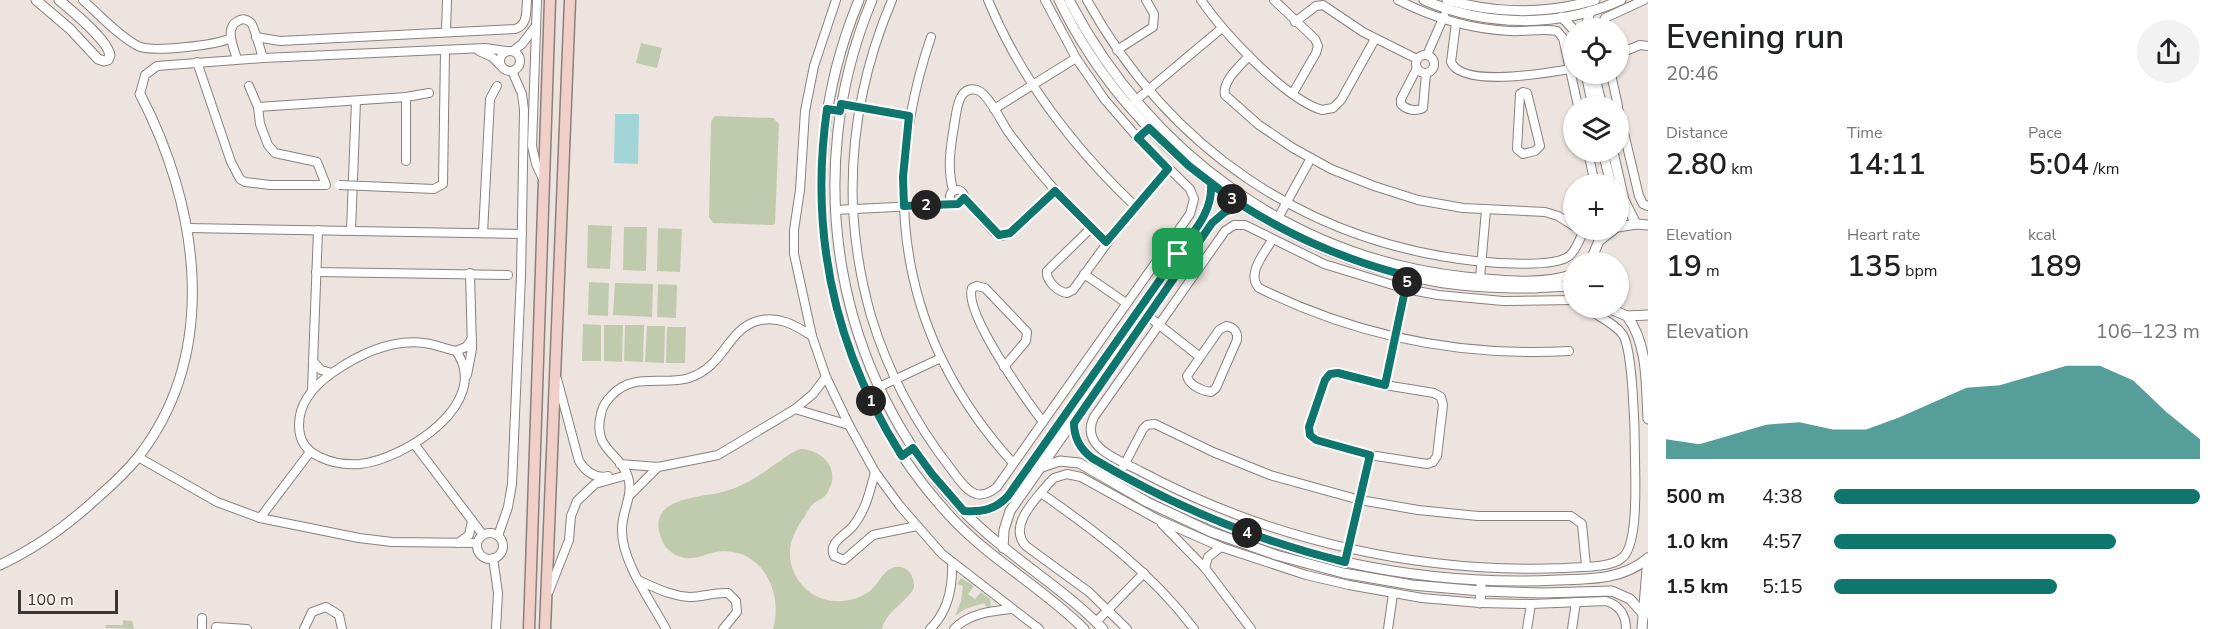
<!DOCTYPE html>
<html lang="en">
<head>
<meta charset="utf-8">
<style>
	:root { --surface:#fff; --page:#f2f2f2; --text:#202124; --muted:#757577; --accent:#0f766e }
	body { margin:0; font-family:"Nunito Sans",sans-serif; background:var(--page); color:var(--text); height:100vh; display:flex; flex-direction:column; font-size:22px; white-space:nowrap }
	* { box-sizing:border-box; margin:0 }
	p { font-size:20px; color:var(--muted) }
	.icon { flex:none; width:33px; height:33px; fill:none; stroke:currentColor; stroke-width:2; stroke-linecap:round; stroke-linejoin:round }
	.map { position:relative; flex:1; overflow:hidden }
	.details { display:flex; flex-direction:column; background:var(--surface); width:570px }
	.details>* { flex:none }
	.tools { position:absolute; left:1563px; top:18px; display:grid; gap:12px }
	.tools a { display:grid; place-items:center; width:66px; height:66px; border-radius:50%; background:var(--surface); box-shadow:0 2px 4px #0004; font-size:30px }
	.scale { position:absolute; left:18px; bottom:15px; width:100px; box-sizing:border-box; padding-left:6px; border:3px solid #383534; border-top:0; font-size:16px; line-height:21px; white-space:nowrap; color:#383534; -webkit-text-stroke:4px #faf1ee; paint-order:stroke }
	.pin { position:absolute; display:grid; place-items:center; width:51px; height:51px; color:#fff; margin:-26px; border-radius:12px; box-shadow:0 3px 9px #0006 }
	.km { position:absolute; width:30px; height:30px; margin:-15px; border-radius:50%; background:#222; color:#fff; font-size:16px; line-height:30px; text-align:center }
	.round { display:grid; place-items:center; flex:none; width:63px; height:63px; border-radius:32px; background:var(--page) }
	.headline { display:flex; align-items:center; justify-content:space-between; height:102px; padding:0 18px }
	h1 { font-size:33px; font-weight:600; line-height:45px }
	.metrics { display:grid; grid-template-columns:repeat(3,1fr); gap:9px; height:102px; padding:6px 18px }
	.metrics div { display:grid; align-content:center }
	.metrics b { font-size:30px; font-weight:600 }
	.metrics small { font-size:16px; font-weight:400 }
	.metrics p { font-size:16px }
	.chart { height:168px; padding:12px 18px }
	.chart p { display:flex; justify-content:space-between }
	.chart svg { width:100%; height:108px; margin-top:6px; fill:var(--accent); opacity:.7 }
	ul { padding:0 18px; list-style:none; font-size:20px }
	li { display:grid; grid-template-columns:96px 72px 1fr; align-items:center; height:45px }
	li i { height:15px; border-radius:8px; background:var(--accent) }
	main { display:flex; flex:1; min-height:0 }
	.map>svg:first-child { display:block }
	.green { fill:#c0cbae }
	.water { fill:#a1d5d8 }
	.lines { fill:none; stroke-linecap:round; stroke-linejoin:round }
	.minor-casing { stroke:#89817e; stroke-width:10 }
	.tertiary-casing { stroke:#89817e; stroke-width:11 }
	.secondary-casing { stroke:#89817e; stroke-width:13 }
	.minor { stroke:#fff; stroke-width:8 }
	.tertiary { stroke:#fff; stroke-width:9 }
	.secondary { stroke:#f2d0ca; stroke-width:10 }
	.minor-bridge-casing { stroke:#89817e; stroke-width:10; stroke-linecap:butt }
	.minor-bridge { stroke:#fff; stroke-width:8 }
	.route-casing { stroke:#fff; stroke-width:12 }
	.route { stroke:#0f766e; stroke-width:8 }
</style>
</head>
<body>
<main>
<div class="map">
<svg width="1648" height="629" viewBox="0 0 1648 629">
	<rect width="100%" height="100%" fill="#ede4e0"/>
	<g class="green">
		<polygon points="641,43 662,48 657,68 636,63"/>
		<polygon points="715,116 773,118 779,124 775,224 771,225 713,223 709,217 711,121"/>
		<polygon points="588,225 612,226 610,269 587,268"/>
		<polygon points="624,227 647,227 646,271 623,270"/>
		<polygon points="658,228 682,229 680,272 657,271"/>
		<polygon points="589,282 609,283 608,316 588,315"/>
		<polygon points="615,283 653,284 652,317 613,315"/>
		<polygon points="658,284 677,285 676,318 657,317"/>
		<polygon points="583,324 601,325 601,361 582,361"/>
		<polygon points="604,325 623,325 622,362 604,361"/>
		<polygon points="625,325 644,325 643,362 624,361"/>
		<polygon points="647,326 665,326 664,363 645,362"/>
		<polygon points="667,327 686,327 685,363 666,363"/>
		<path d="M801,449C822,450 840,468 829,490C824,500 819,499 813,504C810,507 807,512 805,516C794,531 786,547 792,567C803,601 841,611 870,591C878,585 882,572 892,568C906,563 915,575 914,588C905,604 887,610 882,629H773C784,592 761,545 716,552C704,554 694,561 681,557C670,554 663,546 660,535C648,496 704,498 726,491C744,486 759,476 774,465C784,459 790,452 801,449Z"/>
		<polygon points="961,578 974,586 968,594 975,599 981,592 990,599 991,606 987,608 984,603 965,609 955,616 961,601 963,586 957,584"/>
		<polygon points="123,620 132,621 134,629 106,628 106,625 123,625"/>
	</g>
	<polygon class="water" points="615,114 639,114 638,164 614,163"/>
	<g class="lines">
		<g class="minor-casing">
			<g id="minor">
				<path d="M83,0C97,13 121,38 138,46C151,53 217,45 231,38"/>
				<polyline points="537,0 532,146 536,164 543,179"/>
				<polyline points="836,0 814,66 805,111 800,190 794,230 794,254 812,336 826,377 849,425 875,472 900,506 942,554 1039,629"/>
				<path d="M892,0C864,66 850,136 853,209C855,245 861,281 871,316C888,372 915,423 951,469C957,477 966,491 976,494C984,496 991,492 997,487L1190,214L1194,199L1190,189L1138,138L1105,100L1076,58L1045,0"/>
				<path d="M988,0C1021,80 1073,147 1135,206"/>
				<path d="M1087,0C1169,148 1305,242 1475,261C1493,263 1555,268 1569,256C1577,250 1579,238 1585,230"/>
				<path d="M1201,0C1223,32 1285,99 1322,110L1333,108L1341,100L1375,39"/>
				<polyline points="1274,0 1315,39 1318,46 1316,53 1293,93"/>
				<path d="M1398,0C1433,18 1470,29 1510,31C1525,32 1542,28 1557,31L1563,38L1578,106"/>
				<polyline points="1295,22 1316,6 1323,5 1363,32 1417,59"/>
				<path d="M1456,23L1451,62C1462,88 1547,73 1570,69"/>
				<polyline points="1600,28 1605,18 1644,0"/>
				<polyline points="446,32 447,0"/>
				<path d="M256,37L280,41L515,29C528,25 526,12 527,0"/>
				<path d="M931,37C878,193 901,340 1013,463"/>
				<polyline points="1117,50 1153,27 1154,14 1146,0"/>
				<circle cx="510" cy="61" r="10"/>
				<polyline points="479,51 492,57 500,65"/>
				<polyline points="513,51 522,44 535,27"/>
				<polyline points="1618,54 1640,45 1648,46"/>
				<circle cx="1425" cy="64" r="9"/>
				<polyline points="1427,55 1444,16"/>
				<path d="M1249,56C1240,66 1222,81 1225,95L1259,125L1293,148L1331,169L1374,186L1418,200L1463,208L1545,212L1558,216L1574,226"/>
				<path d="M237,59C234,49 224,27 238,21C242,18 247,19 251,23C254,26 261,52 263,58"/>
				<polyline points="197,62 231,162 240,179 245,182 270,185 326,185 317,162 275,153 268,145 260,124 258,107 249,86"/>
				<path d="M1417,68L1401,99V104C1406,110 1417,112 1423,108L1426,73"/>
				<polyline points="1611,74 1618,106"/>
				<polygon points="1523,92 1527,93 1540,146 1535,151 1523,154 1517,149 1520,94"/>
				<polyline points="140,94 145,75 157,66 263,58 485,48 506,51"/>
				<polyline points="1135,101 1222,28"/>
				<polyline points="841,104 909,116"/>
				<polyline points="258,107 406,97 429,93"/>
				<polyline points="1618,108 1639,196 1643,204 1648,206"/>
				<polyline points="994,109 1076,58"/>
				<polyline points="1588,152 1595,184"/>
				<polyline points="406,161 406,97"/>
				<polyline points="364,186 434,189 443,184 445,51"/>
				<circle cx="957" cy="197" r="7"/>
				<path d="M953,190C946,164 952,140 956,114C958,103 961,86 977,90C988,93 1002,123 1009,133C1038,173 1070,209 1106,242"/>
				<polyline points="964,198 994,232 1002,236 1010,233 1055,191"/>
				<polyline points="835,210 955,204"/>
				<polyline points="1278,218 1311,158"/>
				<polyline points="187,228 522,234"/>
				<path d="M1091,228L1047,271C1046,281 1058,292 1067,293L1073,290L1121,224L1168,169"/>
				<polyline points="351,230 356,101"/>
				<polyline points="483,233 490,99 497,86"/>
				<path d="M1272,240C1264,254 1246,274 1259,288C1358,337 1460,357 1569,351"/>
				<polyline points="316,272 508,275"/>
				<polyline points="1084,274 1126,303"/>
				<polyline points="1480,278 1486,210"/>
				<path d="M1574,300L1503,301L1438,295L1406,289L1324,264L1245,225H1234L1225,231L1094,417C1079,447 1119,460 1140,471C1270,540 1417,574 1564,568C1579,567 1611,568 1622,558C1639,545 1635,478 1635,457C1635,434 1633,351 1623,335C1615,323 1598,317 1587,308"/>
				<polyline points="1148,316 1200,357"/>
				<path d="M1226,326C1234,327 1238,332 1237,340L1216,388L1211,392C1202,391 1189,385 1187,376L1219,330Z"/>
				<polyline points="456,351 466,347 472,339"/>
				<path d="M313,361L321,370L332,373C358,355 391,339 424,343C435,344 445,349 456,351C493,403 405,459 360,464C347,465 332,463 320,457C306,451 299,440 299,425C299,402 315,385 332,373"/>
				<path d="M1004,367L1026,341L1027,332L985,288L977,286L972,288C963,312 1027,401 1043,422"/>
				<polygon points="1338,373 1385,385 1434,393 1441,397 1443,405 1437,456 1433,462 1427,464 1370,455 1312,438 1309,427 1325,380 1331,374"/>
				<polyline points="467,375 472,349 470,273"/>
				<path d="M557,379L579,461C586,472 595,479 608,476"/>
				<polyline points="1385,385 1408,276"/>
				<polyline points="879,387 941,358"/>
				<polyline points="312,390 318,230"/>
				<polyline points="795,409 849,425"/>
				<polyline points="415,445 483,535"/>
				<polyline points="138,457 217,502 260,518 359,538 392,542 477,543"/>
				<polyline points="620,464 658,467 718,455 795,409 813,394 826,377"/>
				<path d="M875,472C870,491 866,510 853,526C845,536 828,542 834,556L844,560L873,535L917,526"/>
				<polyline points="1119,475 1143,429 1147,425 1155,424 1213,452 1270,475 1360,500 1418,510 1478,516 1571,516 1582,524 1586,566"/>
				<path d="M1041,493C1098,533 1152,573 1194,629"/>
				<polyline points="630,495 658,467"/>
				<polyline points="260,518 310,452"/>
				<polyline points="1162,524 1205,568 1251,629"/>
				<circle cx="490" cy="546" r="13"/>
				<polyline points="498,536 508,507 512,484 521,276 524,110 522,94 512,71"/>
				<polyline points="458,543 469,535 472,521"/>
				<polyline points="493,558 498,593 496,629"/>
				<polyline points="1345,562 1370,455"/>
				<polyline points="1205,568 1208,557 1221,547"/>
				<path d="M640,581C656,588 671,596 690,597C703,597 714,592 728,593L736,601L737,612L723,629"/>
				<polyline points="549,591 569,540 571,516 577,501 595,484 627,475"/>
				<polyline points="1096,622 1144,573"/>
				<polyline points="216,627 247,629"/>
				<polyline points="202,629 202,618"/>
				<polyline points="304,629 312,612 326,607 339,615 342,629"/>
				<path d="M666,629C651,601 622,562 622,531C621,512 634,496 628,477C620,452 592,450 601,414C602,407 607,400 612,395C634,372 663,386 689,378C724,367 727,330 757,321C778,315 795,325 812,336"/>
				<path d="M930,629C949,611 953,587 952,562"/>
				<path d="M954,629C969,613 992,611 1013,609"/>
				<path d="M1127,629L1089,592L1026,546C1007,526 1036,499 1049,483L1054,478L1067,474L1081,477L1157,519L1221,547L1306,575L1349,585L1422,598L1480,603L1531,604L1606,601C1619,605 1626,615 1626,629"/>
				<polyline points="1388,629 1393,594"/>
				<polyline points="1527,629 1531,604"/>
				<polyline points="1572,629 1576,602"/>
			</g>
		</g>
		<g class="tertiary-casing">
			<g id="tertiary">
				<path d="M36,0L70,29L98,59L104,61L108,60L110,55C107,39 72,11 59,0"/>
				<path d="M859,0C786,174 822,377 949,515C989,559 1042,587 1084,629"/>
				<path d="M872,0C800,172 834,376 964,512C1006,555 1060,585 1103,629"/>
				<path d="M1059,0C1130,146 1274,254 1433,281C1465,287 1496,288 1528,288C1543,288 1559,285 1574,287"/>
				<path d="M1069,0C1149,153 1292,258 1465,277C1499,280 1541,286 1574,274"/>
				<path d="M1424,0C1485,27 1560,28 1621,0"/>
				<path d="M1447,0C1497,14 1545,15 1595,0"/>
				<polyline points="1562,17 1574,30"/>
				<polyline points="1586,28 1590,11"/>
				<polyline points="1586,74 1593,106"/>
				<polyline points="1594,74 1602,106"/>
				<polyline points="1138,138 1149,128"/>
				<polyline points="1603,152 1611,184"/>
				<polyline points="1613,152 1624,200 1636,224"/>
				<polyline points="1618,227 1636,224 1648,225"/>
				<polyline points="1166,246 1178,254"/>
				<polyline points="1590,262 1599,241 1613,230"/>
				<polyline points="1608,308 1627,316 1648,315"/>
				<path d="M1627,316C1648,344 1646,384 1648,419"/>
				<path d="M1074,423C1075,459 1114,472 1142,487C1268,555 1415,587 1558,580C1590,579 1623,580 1648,558"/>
				<polyline points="1042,467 1060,461 1079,463 1147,502 1211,532 1276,555 1343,573 1412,585 1481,591 1543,593 1612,591 1630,599 1644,615"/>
				<path d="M964,511C982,512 996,510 1008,496L1204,217L1210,201L1211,184"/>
				<polyline points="1003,548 1004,530 1010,511 1212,223 1225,212 1241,205"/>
				<path d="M0,565C36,548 68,525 97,498C112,485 127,471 139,456C221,350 198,205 140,94"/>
				<polyline points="1480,603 1481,586"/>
				<polyline points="1642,629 1648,558"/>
			</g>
		</g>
		<g class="secondary-casing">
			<g id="secondary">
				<polyline points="529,629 550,0"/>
				<polyline points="545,629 570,0"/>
			</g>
		</g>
		<use href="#minor" class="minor"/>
		<use href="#tertiary" class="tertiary"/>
		<use href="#secondary" class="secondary"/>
		<g class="minor-bridge-casing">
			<polyline id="minor-bridge" points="339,185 364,186"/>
		</g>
		<use href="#minor-bridge" class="minor-bridge"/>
	</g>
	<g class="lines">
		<g class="route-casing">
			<path id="route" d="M1178,254L1008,496C995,510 982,512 964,511L932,474L913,448L902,456C834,349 809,235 827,109L840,111L841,104L909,116L903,177L904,206L958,204L964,198L999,235L1010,233L1055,191L1106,242L1168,169L1138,138L1149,128L1189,166L1241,206L1225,212L1212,223L1074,423C1074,438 1080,449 1092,458C1172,506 1255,540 1345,562L1370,455L1316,440L1310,435L1309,427L1325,380L1330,374L1338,373L1385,385L1408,276C1336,258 1271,228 1211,184C1213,212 1193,232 1178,254"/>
		</g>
		<use href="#route" class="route"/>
	</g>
</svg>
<div class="tools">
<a><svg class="icon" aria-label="locate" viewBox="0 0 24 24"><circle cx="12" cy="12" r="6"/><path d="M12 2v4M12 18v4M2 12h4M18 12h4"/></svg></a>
<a><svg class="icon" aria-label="layers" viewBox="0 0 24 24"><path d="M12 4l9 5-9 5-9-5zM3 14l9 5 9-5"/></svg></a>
<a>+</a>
<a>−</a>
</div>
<div class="scale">100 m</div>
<div class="pin" style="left:1178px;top:254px;background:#1e9e55"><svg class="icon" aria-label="arrive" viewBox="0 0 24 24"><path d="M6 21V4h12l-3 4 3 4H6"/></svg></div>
<b class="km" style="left:871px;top:401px">1</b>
<b class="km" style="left:926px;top:205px">2</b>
<b class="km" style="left:1232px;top:199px">3</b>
<b class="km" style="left:1247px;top:533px">4</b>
<b class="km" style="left:1407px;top:282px">5</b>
</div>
<section class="details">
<div class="headline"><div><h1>Evening run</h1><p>20:46</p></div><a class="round"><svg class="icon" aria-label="share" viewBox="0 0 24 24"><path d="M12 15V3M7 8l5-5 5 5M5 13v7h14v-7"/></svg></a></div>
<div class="metrics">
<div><p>Distance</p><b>2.80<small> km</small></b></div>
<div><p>Time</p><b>14:11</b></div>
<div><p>Pace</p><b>5:04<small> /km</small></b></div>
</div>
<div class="metrics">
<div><p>Elevation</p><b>19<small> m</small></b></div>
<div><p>Heart rate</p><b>135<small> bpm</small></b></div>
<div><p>kcal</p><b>189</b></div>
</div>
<div class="chart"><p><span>Elevation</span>106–123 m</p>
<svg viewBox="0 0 160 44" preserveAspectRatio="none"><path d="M0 44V36L10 38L20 34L30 30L40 29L50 32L60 32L70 27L80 21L90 15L100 14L110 10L120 6L130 6L140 12L150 25L160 36V44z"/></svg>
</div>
<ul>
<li><b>500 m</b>4:38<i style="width:100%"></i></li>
<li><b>1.0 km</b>4:57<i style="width:77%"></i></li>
<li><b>1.5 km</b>5:15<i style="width:61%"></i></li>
</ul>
</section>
</main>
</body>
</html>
